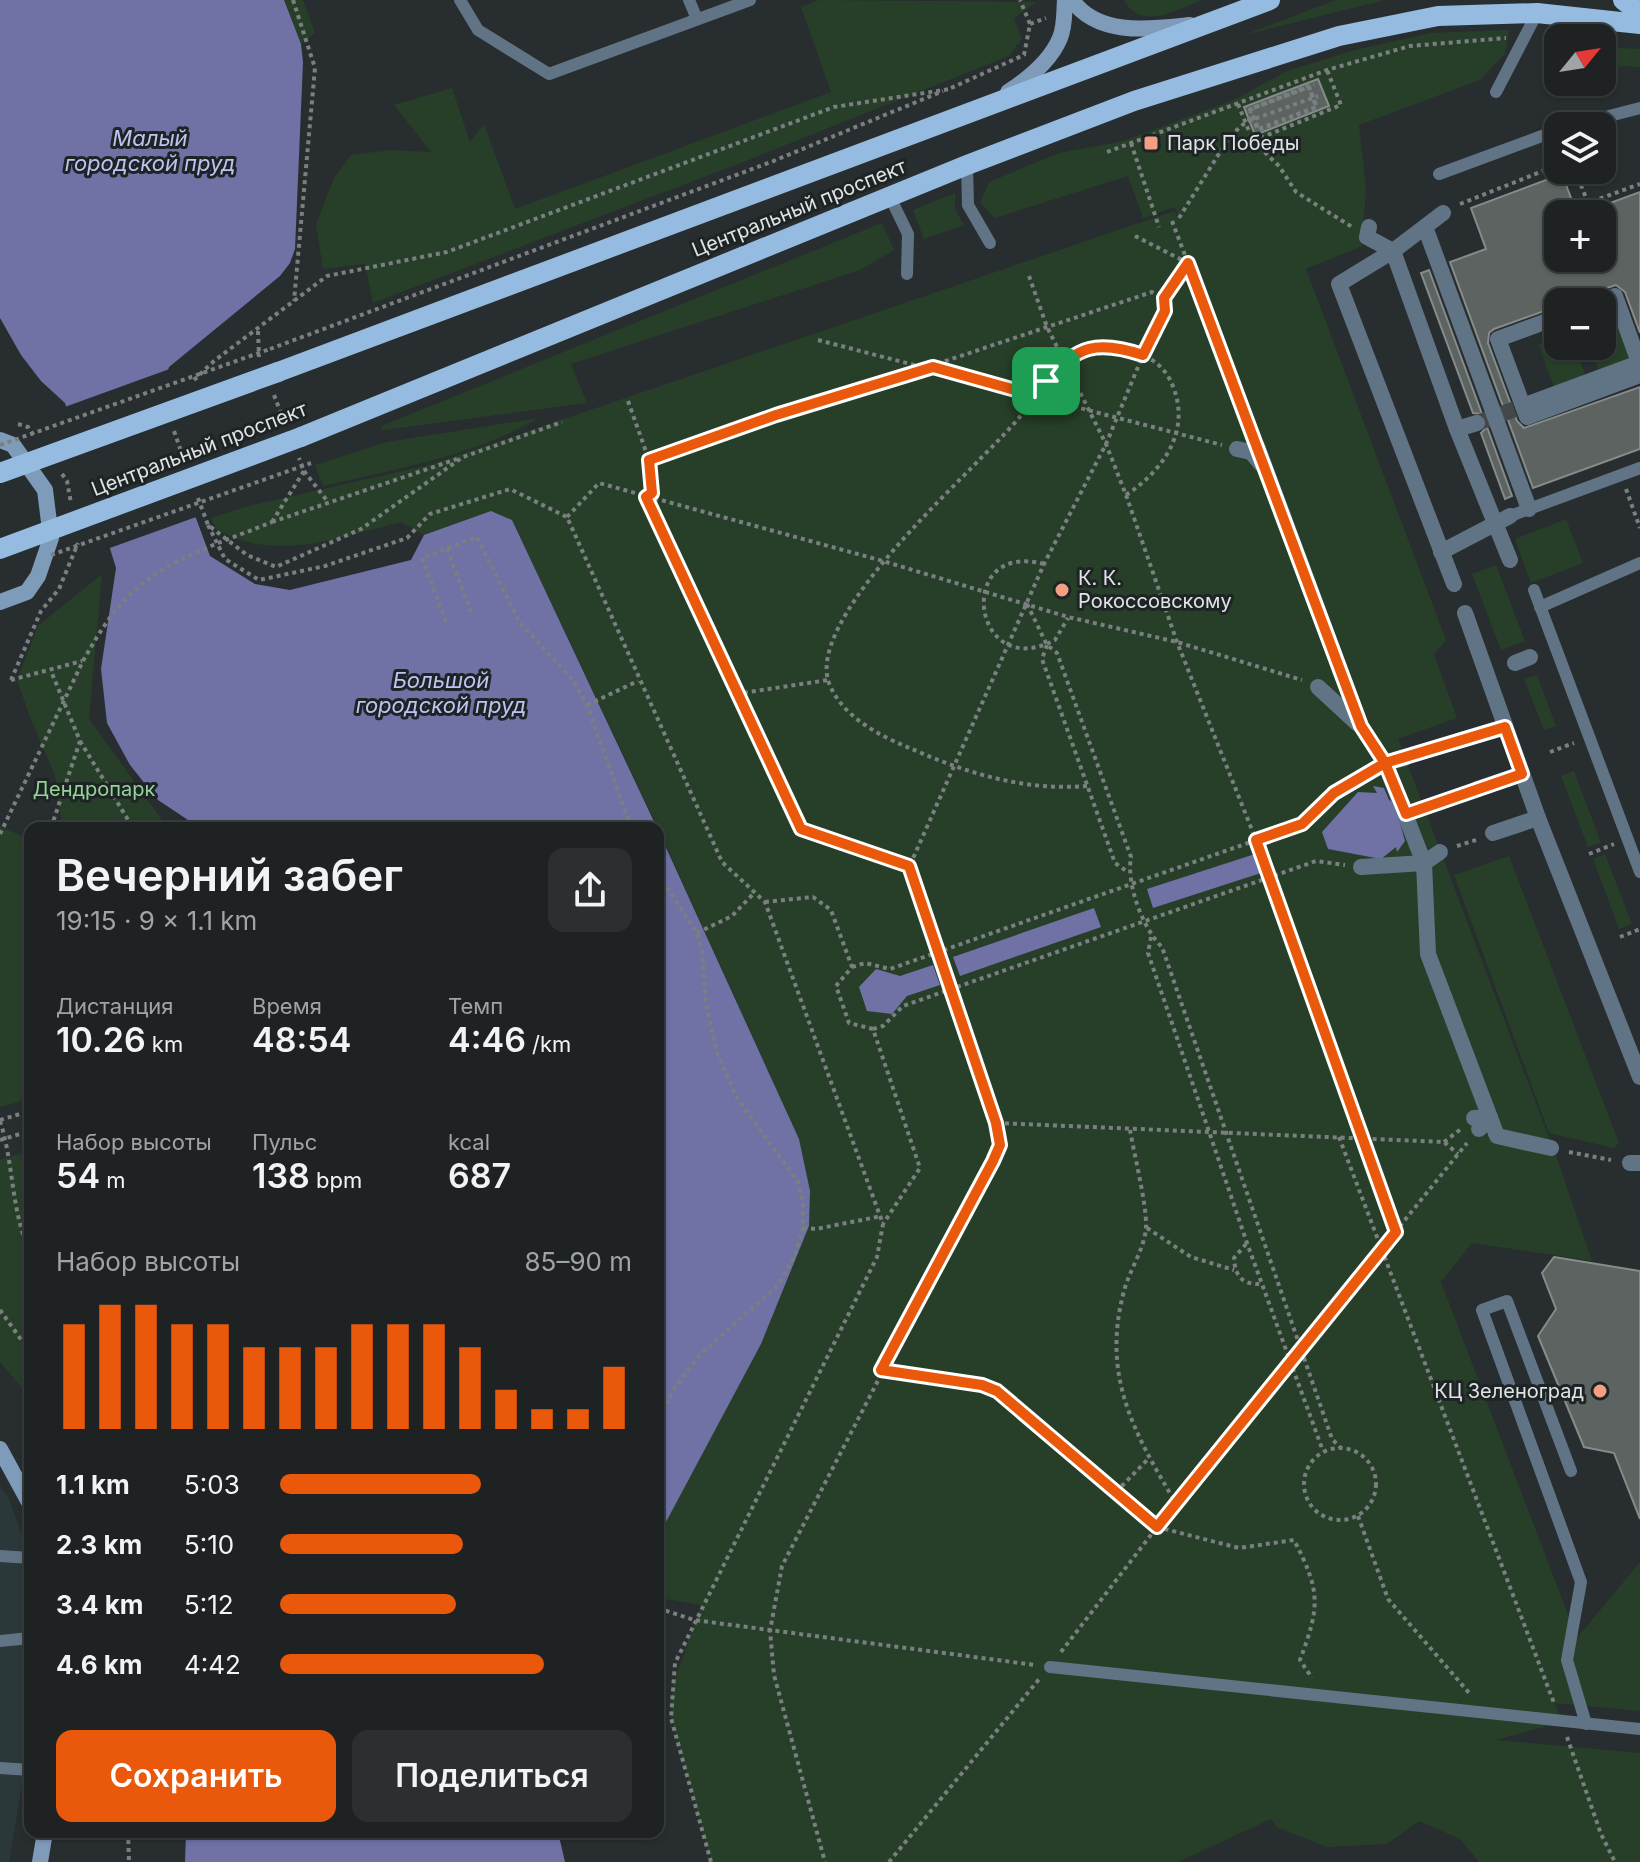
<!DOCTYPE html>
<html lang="ru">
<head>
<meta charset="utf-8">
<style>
	:root { --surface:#1e2223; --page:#2b2f30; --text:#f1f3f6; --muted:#a1a4a6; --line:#3c3f41; --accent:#ea580c }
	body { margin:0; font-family:Inter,sans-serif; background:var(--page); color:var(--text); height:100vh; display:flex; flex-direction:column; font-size:30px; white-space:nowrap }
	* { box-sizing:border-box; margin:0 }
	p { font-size:26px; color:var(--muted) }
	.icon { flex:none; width:44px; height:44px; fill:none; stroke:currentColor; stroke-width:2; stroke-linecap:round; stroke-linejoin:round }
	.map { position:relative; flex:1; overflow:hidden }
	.drawer { position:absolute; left:24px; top:822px; width:640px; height:1016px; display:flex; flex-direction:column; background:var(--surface); border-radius:16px; box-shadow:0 2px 6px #0004,0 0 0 2px var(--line) }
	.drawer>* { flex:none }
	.needle { width:52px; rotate:60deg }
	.tools { position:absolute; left:1544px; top:24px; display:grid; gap:16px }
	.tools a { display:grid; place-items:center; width:72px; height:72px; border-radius:16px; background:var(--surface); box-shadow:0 2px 6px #0004,0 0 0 2px var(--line); font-size:40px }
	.pin { position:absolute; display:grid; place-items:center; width:68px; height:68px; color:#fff; margin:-34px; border-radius:16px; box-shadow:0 4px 12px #0006 }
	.round { display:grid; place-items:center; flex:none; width:84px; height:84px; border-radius:16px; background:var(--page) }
	.overview { display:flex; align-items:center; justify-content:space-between; height:136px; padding:0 32px }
	h1 { font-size:44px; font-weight:600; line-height:60px }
	.figures { display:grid; grid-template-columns:repeat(3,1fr); gap:12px; height:136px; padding:8px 32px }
	.figures div { display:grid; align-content:center }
	.figures b { font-size:34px; font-weight:600 }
	.figures small { font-size:22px; font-weight:400 }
	.figures p { font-size:22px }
	.chart { height:224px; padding:16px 32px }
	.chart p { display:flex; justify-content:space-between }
	.chart svg { width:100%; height:144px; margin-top:8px; stroke:var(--accent); stroke-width:6 }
	.primary-button { display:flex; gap:16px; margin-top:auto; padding:16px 32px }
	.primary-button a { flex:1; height:92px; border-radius:16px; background:var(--accent); color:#fff; font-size:32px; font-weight:600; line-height:92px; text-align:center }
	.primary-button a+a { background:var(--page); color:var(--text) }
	ul { padding:0 32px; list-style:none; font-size:26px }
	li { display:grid; grid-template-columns:128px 96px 1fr; align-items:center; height:60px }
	li i { height:20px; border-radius:10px; background:var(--accent) }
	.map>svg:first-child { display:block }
	.built { fill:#2b383a }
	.green { fill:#273f28 }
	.water { fill:#7072a6 }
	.pier { fill:#282d2f }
	.building { fill:#5c6361; stroke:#858c8a; stroke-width:2 }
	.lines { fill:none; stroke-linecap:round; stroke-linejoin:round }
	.street-tunnel { stroke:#43484a; stroke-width:16; stroke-dasharray:16 8; stroke-linecap:butt }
	.path { stroke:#7a7f80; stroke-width:4; stroke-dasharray:4 4; stroke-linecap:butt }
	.lane { stroke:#617486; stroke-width:12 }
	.street { stroke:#617486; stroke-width:16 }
	.secondary { stroke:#7e9cb9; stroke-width:16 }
	.primary { stroke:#95bbe0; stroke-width:20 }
	.path-bridge { stroke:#7a7f80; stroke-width:4; stroke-dasharray:4 4; stroke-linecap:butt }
	.primary-bridge { stroke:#95bbe0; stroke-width:20 }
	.route-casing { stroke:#fff; stroke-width:16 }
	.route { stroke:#ea580c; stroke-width:10 }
	.poi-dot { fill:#f2a081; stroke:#1e2425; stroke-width:3 }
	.labels { text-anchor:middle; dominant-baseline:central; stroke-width:6; stroke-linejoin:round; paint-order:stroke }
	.poi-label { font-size:20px; fill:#dfe3e4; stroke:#1e2425; text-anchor:start }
	.street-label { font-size:20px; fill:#dfe3e4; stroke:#1e2425 }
	.park-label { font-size:20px; fill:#94d494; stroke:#1e2425 }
	.water-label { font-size:22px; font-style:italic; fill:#c0c2f1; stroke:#1e2425 }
</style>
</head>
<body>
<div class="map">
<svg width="1640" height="1862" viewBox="0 0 1640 1862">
	<rect width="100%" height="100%" fill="#282d2f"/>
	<polygon class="built" points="0,1485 8,1497 30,1556 30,1738 9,1862 0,1862"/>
	<g class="green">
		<polygon points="284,0 303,0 315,33 301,44"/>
		<polygon points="819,0 1037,2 1014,18 1022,38 1009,56 746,161 373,303 365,264 323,269 316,224 334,178 351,155 390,150 431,152 394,105 452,88 470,142 484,124 515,209 831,92 801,7"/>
		<path d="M1124,0H1201C1179,9 1140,32 1124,0Z"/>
		<polygon points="1336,0 1385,0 1244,35"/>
		<path d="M1509,30L1505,53L1480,80L1359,125L1366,188L1362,246L1306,269L1446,640L1434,654L1457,718L1398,739L1559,1164L1592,1261L1472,1243L1441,1282L1577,1638L1640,1562V1711L1555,1703L1562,1722L1496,1740L1640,1753V1862H1479L1460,1839L1419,1821L1387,1844L1327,1847L1276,1827L1271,1819L1178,1862H711L671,1718L672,1688L701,1605L665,1599L658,1584V1537L761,1344L809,1226L799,1139L658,828L512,520L491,511L424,535L401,522C354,534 301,553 252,543C241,541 228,535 217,530L211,518L248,506L429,465L1174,211L1179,218L1175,207L1143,218L1128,176L995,218L980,203L989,182L1059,153L1123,141L1236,99L1287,71L1351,51L1430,33Z"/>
		<polygon points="1602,47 1640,49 1640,67 1621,66 1602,74"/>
		<polygon points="955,193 955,209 964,225 924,239 913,210"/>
		<polygon points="882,223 894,250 860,270 571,364 587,403 383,430 381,426"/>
		<polygon points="1614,315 1630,360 1599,372 1590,346 1602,346 1602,320"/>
		<polygon points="1558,337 1558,346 1575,346 1586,377 1555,389 1538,344"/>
		<path d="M539,418C474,456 396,469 323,486L315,465L387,442Z"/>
		<polygon points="1566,519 1583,563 1531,583 1515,539"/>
		<polygon points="1496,565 1525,641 1501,650 1472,574"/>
		<polygon points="102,574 89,719 168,828 62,828 55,775 31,720 17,680 38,626"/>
		<polygon points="1537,675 1556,726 1544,730 1524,679"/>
		<polygon points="1574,771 1601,843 1588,847 1561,776"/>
		<polygon points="0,827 30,839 30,1099 0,1107"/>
		<polygon points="1605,854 1632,924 1619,929 1593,859"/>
		<polygon points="1509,856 1619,1143 1614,1148 1549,1133 1454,875"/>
		<polygon points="30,1151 30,1397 0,1362 0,1160"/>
	</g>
	<g class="water">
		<polygon points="0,0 284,0 301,44 303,62 295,249 290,263 280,276 169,367 156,410 210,556 255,584 290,590 411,560 424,535 491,511 512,520 657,828 200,828 158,800 130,765 107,723 101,669 116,568 65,403 41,381 21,355 0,318"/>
		<polygon points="1373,786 1384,788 1389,800 1394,802 1405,841 1397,852 1396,847 1381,859 1328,849 1322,832 1358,792 1377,793"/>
		<polygon points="658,830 799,1139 810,1191 809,1226 761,1344 658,1537"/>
		<polygon points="1255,854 1261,873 1153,908 1147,889"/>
		<polygon points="1094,908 1101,927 960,976 953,957"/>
		<polygon points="933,965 940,985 907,996 892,1014 867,1011 859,987 876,969 900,976"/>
		<polygon points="186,1832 558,1832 565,1862 185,1862"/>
	</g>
	<polygon class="pier" points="175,367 160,410 199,516 107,549 62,408"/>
	<g class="building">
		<polygon points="1318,79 1329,106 1255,135 1244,107"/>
		<polygon points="1562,174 1577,214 1558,214 1558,258 1602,258 1602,206 1640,192 1640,333 1625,292 1616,285 1594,292 1587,302 1558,302 1558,306 1494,329 1489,333 1488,343 1517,421 1524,428 1640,387 1640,449 1533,488 1450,262 1486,249 1471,208"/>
		<polygon points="1429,270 1482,414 1473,413 1421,273"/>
		<polygon points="1487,427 1512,496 1505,499 1481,433"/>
		<polygon points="1554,1257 1640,1271 1640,1519 1614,1453 1584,1447 1538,1336 1556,1309 1542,1273"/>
	</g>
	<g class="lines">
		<polyline class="street-tunnel" points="1477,423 1523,406"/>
		<g class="path">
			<polyline points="293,0 315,68 294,301"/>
			<polyline points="1030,24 1046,18"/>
			<polyline points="951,88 1024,55 1030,24 1020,0"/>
			<polyline points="1238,104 1253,141 1279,166 1296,192 1352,227"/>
			<polyline points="1249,121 1251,109 1309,87 1316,107 1258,129 1251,109 1309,87 1317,107 1258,130 1250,109 1314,84"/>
			<polyline points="1253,141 1341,105 1327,70"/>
			<polyline points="1131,143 1159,227"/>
			<polyline points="1107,152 1327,70 1410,46 1506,38"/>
			<polyline points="1575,170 1588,203 1640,184"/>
			<polyline points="1460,204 1558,165"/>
			<polyline points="1179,218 1230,136 1246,122 1318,96"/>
			<polyline points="1172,221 1251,429"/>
			<polyline points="1135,236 1186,262"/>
			<polyline points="1029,276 1047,327 1106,444 1126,495 1177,642 1256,840 1396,1232"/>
			<polyline points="258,331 259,357"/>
			<polyline points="818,340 1222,445"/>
			<polyline points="270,349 771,162 943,91"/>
			<polyline points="194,380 214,361 327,276 447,252 834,107 950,89"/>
			<polyline points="274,395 284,421"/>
			<polyline points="628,401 649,460 652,493 646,497"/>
			<polyline points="18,424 28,427 35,437"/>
			<polyline points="174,431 184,460"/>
			<polyline points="649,460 1152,292 1164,298"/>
			<polyline points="304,471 328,502"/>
			<polyline points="62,474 67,481 71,503"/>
			<polyline points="1626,489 1640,528"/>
			<polyline points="646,497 801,829 909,866 996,1123 1000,1145 782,1566 770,1631 774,1675 825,1862"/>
			<polyline points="198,498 208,525 247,555 276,567 361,529 463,457 562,422"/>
			<polyline points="567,517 599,483 883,561 1068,617 1177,642 1302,680"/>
			<polyline points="272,522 304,471 299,458"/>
			<polyline points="272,522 457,459"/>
			<polyline points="208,525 225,559 259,580 325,566 407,538 430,514 510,489 567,517 722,862 765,902 883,1224 877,1257 675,1663 671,1718 711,1862"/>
			<polyline points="447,549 471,612"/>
			<path d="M1044,564C953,540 972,684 1055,640L1068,618"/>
			<path d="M1027,604L1047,645L1057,653L1131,857C1126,884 1143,929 1162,947L1332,1439L1340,1447"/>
			<polyline points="446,622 422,558 477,537 520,623 572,679 587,705 631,828"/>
			<polyline points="1047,645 1042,659 1115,863 1128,872"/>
			<polyline points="11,680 41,611 59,589 78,543"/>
			<polyline points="11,680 82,661"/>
			<polyline points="736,694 828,680"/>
			<polyline points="587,705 638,681"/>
			<polyline points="80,741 133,828"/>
			<polyline points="1422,752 1441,746"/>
			<polyline points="1550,752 1574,743"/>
			<path d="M1087,786C1025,791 969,774 912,749C880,736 842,717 829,683C807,624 941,500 980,459C993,446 1006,433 1018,419C1035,399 1051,363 1077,351C1106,339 1153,349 1169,378C1194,425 1167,468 1126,495"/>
			<polyline points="1424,808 1459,795"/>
			<polyline points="51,828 80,741 51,671"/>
			<polyline points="0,834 83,661"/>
			<polyline points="1457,846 1476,840"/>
			<polyline points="1589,854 1614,844"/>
			<polyline points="910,865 1044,564 1106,444 1143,355 1165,311 1164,298 1188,263"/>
			<polyline points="658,874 697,933 702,949 706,1005 717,1053 737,1098 798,1182 803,1204 803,1228 794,1257 778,1285 698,1357 674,1389 658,1421"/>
			<polyline points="765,902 813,897 831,910 852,967 836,986 849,1023 873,1029 920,1168 883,1224"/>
			<polyline points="697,933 732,916 755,892"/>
			<polyline points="1151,937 1148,953 1247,1243 1323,1451"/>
			<polyline points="1620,937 1640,929"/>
			<polyline points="852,967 865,963 890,969 1302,824 1321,806"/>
			<polyline points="873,1029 883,1026 903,1006 1316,861 1345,865"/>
			<polyline points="0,1120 30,1111"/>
			<path d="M0,1121C14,1164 11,1212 30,1252"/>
			<polyline points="997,1123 1444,1142 1458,1154"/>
			<path d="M1130,1130C1134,1154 1147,1205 1146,1227C1145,1248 1129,1271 1124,1291C1101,1376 1134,1433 1177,1505"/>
			<polyline points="1339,1137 1554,1703"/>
			<polyline points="0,1140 30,1131"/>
			<polyline points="1444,1142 1461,1129"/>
			<polyline points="1569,1152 1611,1160"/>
			<polyline points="803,1228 816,1229 882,1216"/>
			<polyline points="1147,1228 1191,1257 1234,1270"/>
			<path d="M1246,1244L1234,1258C1235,1277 1243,1285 1262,1284"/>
			<polyline points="0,1310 30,1352"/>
			<path d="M881,1370L982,1385L997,1391L1157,1527L1239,1548L1294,1540C1321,1592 1320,1606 1300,1660L1312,1678"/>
			<circle cx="1340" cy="1484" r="36"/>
			<polyline points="1116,1492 1149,1458"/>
			<polyline points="1358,1516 1388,1599 1470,1694"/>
			<polyline points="658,1608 694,1620 1035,1665"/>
			<polyline points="1061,1652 1157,1527 1467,1143"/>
			<polyline points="1567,1737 1601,1834 1615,1862"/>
			<polyline points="128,1832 129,1862"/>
			<polyline points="889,1862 1040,1678"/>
		</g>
		<g class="lane">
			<polyline points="460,0 478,30 549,74 750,0"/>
			<polyline points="689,0 697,19"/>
			<polyline points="1496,92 1537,13"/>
			<polyline points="1570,126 1640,108"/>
			<polyline points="967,165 968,205 990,243"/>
			<polyline points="1439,174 1558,130"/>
			<polyline points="890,197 908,234 907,274"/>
			<polyline points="1510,516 1640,468"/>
			<polyline points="1534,590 1640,872"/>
			<polyline points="1540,607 1640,563"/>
			<polyline points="1571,1471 1507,1301 1482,1310 1581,1582 1567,1660 1586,1724"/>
			<polyline points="0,1556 30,1558"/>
			<polyline points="0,1641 30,1638"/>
			<polyline points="1050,1667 1640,1729"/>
			<polyline points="0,1768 30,1770"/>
		</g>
		<g class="street">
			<polyline points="1443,213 1393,251 1339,284 1454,584"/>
			<polyline points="1369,227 1367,237 1393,251 1457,429 1510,560"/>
			<polyline points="1425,227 1529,509"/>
			<polyline points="1598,302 1615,296 1640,365"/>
			<polyline points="1558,317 1498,339 1527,417 1640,375"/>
			<polyline points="1523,406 1639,363"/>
			<polyline points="1457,429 1477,423"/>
			<polyline points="1257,446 1361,726 1385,763 1424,863 1428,954 1497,1136 1551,1148"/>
			<polyline points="1237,449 1251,452 1261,464"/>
			<polyline points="1441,552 1510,516"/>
			<polyline points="1465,613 1538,818 1640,1077"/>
			<polyline points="1515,663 1530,657"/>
			<polyline points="1318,687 1357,723"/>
			<polyline points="1458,741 1505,727"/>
			<polyline points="1477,789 1522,774"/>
			<polyline points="1334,793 1385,763 1405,758"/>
			<polyline points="1493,833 1538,818"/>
			<polyline points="1361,867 1424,863 1440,852"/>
			<polyline points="1474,1118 1490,1117 1479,1129"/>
			<polyline points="1630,1163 1640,1163"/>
		</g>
		<g class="secondary">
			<path d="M1072,0C1098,37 1151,29 1190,25"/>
			<path d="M1008,92C1028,79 1051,60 1060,38C1065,26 1064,12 1065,0"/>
			<polyline points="0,440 13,445 45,490 51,538 38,576 27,592 0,602"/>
			<polyline points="0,1449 30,1504"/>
			<polyline points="40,1862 45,1832"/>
		</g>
		<g class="primary">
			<polyline points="1623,0 1640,13"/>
			<polyline points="278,372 1270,0"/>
			<polyline points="301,437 967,165 1134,101 1339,36 1438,16 1537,13 1640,24"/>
		</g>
		<g class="path-bridge">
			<polyline points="0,445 270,349"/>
			<polyline points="51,555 311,463"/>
			<path d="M83,661C97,636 112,611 134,591C171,557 226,541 272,522"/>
		</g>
		<g class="primary-bridge">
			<polyline points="0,473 278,372"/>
			<polyline points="0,549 301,437"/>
		</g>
	</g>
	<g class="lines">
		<g class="route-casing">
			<path id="route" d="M1046,381L1037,396L933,367L776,415L649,460L652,493L646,497L801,829L909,866L996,1123L1000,1145L993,1161L881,1370L982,1385L997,1391L1157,1527L1396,1232L1256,840L1302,824L1334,793L1385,763L1505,727L1522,774L1406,814L1385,763L1361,726L1188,263L1164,298L1165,311L1143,355C1098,340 1077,345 1046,381"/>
		</g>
		<use href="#route" class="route"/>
	</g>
	<g class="poi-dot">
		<rect x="1143" y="135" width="16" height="16" rx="4"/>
		<circle cx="1062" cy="590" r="8"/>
		<circle cx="1600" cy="1391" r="8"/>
	</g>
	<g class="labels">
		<g class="poi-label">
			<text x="1167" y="143">Парк Победы</text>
			<text x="1078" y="578">К. К.<tspan x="1078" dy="23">Рокоссовскому</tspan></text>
			<text x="1584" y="1391" text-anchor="end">КЦ Зеленоград</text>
		</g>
		<g class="street-label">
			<text transform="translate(799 208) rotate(-22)">Центральный проспект</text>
			<text transform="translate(199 449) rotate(-21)">Центральный проспект</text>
		</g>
		<g class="park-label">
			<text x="94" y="789">Дендропарк</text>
		</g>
		<g class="water-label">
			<text x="150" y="138">Малый<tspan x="150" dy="25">городской пруд</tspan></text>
			<text x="441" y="680">Большой<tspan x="441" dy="25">городской пруд</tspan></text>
		</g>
	</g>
</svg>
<div class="tools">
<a><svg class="needle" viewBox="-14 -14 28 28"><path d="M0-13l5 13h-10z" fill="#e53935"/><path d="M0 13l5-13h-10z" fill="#a1a4a6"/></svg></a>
<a><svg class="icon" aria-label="layers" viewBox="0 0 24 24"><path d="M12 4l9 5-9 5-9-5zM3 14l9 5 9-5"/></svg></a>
<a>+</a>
<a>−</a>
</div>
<div class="pin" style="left:1046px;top:381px;background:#1e9e55"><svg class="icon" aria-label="arrive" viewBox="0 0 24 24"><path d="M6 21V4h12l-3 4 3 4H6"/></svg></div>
<section class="drawer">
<div class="overview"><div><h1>Вечерний забег</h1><p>19:15 · 9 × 1.1 km</p></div><a class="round"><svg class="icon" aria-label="share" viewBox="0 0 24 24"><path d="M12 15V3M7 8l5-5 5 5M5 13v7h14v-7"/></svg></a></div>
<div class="figures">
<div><p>Дистанция</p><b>10.26<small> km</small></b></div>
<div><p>Время</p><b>48:54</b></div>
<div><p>Темп</p><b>4:46<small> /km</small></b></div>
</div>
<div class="figures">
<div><p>Набор высоты</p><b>54<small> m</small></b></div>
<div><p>Пульс</p><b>138<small> bpm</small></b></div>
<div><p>kcal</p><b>687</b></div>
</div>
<div class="chart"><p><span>Набор высоты</span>85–90 m</p>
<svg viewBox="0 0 160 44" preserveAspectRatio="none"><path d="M5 44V12M15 44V6M25 44V6M35 44V12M45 44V12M55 44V19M65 44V19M75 44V19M85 44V12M95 44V12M105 44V12M115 44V19M125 44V32M135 44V38M145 44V38M155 44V25"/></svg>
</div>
<ul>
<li><b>1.1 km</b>5:03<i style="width:57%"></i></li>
<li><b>2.3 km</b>5:10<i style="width:52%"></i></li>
<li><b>3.4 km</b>5:12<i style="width:50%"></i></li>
<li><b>4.6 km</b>4:42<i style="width:75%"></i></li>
</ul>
<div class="primary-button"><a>Сохранить</a><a>Поделиться</a></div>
</section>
</div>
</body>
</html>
